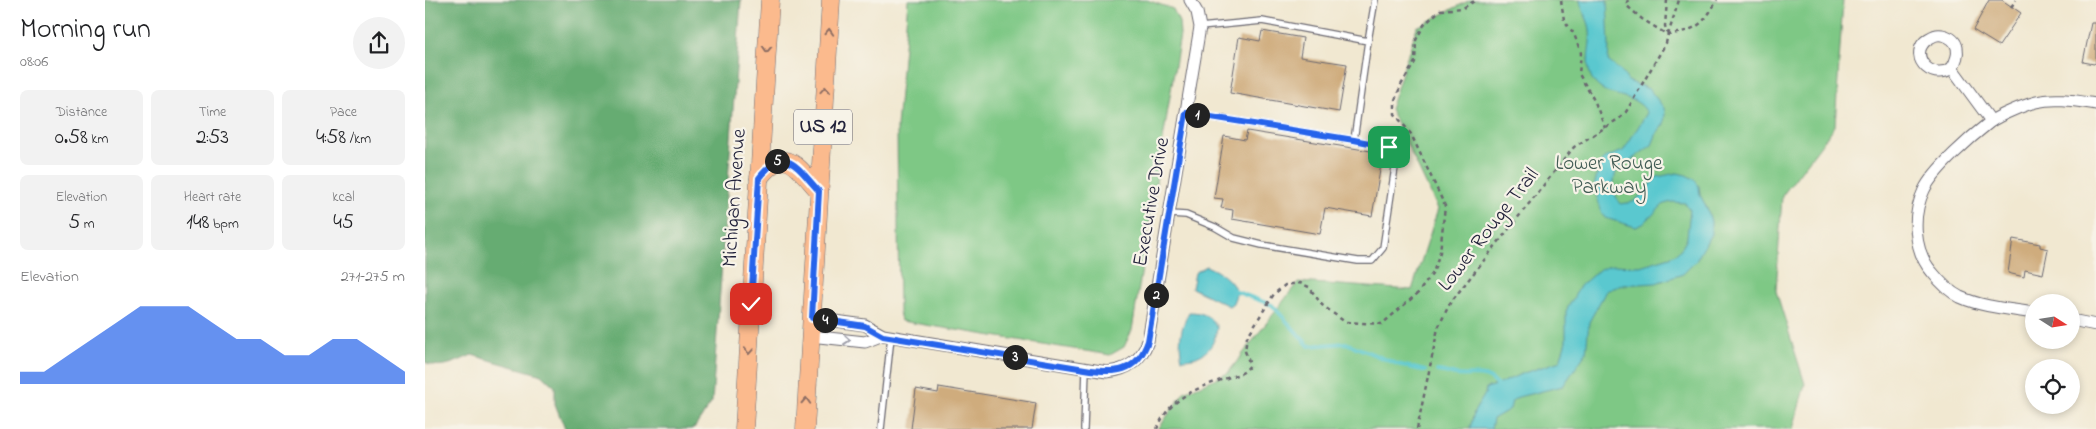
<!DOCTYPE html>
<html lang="en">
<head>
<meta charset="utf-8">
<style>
	:root { --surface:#fff; --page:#f2f2f2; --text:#202124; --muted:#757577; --accent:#2563eb }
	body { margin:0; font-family:"Indie Flower",sans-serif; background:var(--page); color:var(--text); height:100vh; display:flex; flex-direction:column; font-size:19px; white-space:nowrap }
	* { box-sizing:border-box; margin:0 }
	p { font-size:16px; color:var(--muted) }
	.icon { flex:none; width:28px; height:28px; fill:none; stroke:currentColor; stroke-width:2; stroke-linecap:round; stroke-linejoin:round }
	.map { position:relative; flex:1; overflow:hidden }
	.drawer { display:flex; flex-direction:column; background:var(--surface); width:425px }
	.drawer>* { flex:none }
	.needle { width:32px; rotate:102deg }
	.fabs { position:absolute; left:1600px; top:294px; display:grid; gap:10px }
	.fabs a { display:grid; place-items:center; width:55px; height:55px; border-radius:50%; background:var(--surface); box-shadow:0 2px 8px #0003; font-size:25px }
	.pin { position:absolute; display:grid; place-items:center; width:42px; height:42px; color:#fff; margin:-21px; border-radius:10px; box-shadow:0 2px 8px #0006 }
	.km { position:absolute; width:25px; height:25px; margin:-12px; border-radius:50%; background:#222; color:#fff; font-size:14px; line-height:25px; text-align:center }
	.round { display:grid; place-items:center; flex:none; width:52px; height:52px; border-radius:26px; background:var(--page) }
	.overview { display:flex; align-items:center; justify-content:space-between; height:85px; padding:0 20px }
	h1 { font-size:28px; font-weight:600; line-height:38px }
	.metrics { display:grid; grid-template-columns:repeat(3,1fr); gap:8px; height:85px; padding:5px 20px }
	.metrics div { display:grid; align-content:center; border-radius:8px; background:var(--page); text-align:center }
	.metrics b { font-size:21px; font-weight:600 }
	.metrics small { font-size:14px; font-weight:400 }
	.metrics p { font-size:14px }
	.chart { height:140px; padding:10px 20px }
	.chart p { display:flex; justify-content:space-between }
	.chart svg { width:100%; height:90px; margin-top:5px; fill:var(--accent); opacity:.7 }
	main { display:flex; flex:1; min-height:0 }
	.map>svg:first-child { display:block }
	.green { fill:#7ec885; stroke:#507560 }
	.forest { fill:#66ac72; stroke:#446756 }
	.water { fill:#5ac8cf; stroke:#3e7585 }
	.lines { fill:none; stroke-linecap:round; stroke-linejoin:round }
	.stream { stroke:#5ac8cf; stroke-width:4 }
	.building { fill:#cfac7d }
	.lane-casing { stroke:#6a6770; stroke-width:8 }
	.street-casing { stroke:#6a6770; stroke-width:13 }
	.primary-casing { stroke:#6a6770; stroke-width:19 }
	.path { stroke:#6a6770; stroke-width:2.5; stroke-dasharray:4 4; stroke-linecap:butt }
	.lane { stroke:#fff; stroke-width:5.5 }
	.street { stroke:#fff; stroke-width:11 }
	.primary { stroke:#fbba8d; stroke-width:18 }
	.oneway { stroke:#8e6e64 }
	.oneway2 { stroke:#9c9ca7 }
	.route-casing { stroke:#fff; stroke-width:10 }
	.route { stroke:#2563eb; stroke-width:6 }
	.labels { text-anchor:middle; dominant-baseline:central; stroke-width:4.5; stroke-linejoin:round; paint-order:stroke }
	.shield { fill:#f7f3e8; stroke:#62616f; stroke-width:1 }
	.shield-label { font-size:20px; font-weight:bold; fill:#22223b }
	.park-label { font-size:21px; fill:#425c55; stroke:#f7f3e8 }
	.street-label { font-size:21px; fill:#22223b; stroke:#f7f3e8 }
</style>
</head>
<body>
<main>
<section class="drawer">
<div class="overview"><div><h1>Morning run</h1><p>08:06</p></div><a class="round"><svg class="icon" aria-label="share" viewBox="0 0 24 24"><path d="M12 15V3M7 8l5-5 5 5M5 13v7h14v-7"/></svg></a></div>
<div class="metrics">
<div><p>Distance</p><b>0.58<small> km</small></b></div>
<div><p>Time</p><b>2:53</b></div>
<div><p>Pace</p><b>4:58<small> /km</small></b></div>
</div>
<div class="metrics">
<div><p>Elevation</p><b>5<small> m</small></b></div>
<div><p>Heart rate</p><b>148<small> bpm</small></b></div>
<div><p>kcal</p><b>45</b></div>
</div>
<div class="chart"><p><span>Elevation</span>271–275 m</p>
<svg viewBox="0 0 160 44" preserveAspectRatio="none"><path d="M0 44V38L10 38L20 30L30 22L40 14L50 6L60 6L70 6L80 14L90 22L100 22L110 30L120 30L130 22L140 22L150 30L160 38V44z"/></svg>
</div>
</section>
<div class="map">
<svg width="1671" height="429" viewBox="0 0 1671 429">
	<rect width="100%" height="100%" fill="#f7f3e8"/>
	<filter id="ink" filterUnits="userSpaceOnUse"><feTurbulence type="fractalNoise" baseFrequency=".02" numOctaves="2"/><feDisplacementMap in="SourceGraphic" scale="10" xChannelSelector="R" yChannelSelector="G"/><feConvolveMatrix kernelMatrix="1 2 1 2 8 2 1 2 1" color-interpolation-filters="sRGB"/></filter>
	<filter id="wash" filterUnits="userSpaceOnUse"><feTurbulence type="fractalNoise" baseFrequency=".0096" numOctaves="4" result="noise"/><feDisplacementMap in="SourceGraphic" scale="20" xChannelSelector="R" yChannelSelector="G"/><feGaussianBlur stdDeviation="1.12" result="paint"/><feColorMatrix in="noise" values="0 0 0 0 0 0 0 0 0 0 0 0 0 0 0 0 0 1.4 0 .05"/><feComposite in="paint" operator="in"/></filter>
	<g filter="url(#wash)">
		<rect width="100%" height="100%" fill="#f1e8d1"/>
		<g class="green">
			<polygon points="483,0 722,0 748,9 754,22 755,35 707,330 699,347 685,355 476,321 474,312 472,127"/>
			<polygon points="1045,0 1418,0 1410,126 1357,196 1351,291 1380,384 1368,429 733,429 759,392 803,373 873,282 987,290 1013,209 965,109 992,27"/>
		</g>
		<path class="forest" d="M0,0H316L287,402L270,427L266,429H140L130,404V387L117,375L47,355C33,361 15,371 0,362Z"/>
		<g class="water">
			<path d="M1155,0H1182L1184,46L1183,61L1197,72L1203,81L1224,89L1239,108L1240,114L1239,124L1232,133L1227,145L1192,170C1187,181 1187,194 1196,204L1208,202L1213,198L1232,177L1252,173L1261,175L1269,179L1274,186L1275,195L1282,208L1286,221V234L1271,261L1258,274L1231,283L1196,285L1181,291L1164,322L1161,353L1138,386L1093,397L1087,401L1085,409L1068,419L1066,429H1045L1049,412L1060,394L1061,388L1072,385L1096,374L1135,361L1141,341V311L1155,286L1175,269L1187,265L1215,266L1245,257L1252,253L1258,246L1262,237L1265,210L1260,203L1247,202L1239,204L1218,224L1211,227L1180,218L1177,214L1169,186L1175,164L1179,158L1198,151L1222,113C1212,92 1183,100 1170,83C1157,67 1167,48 1165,30C1164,19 1156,11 1155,0Z"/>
			<path d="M781,266C795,272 805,278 812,292L808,303L804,306L767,288L770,273Z"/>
			<path d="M764,312C778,312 785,316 792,327C790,348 778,359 757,359C753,342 756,327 764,312Z"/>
		</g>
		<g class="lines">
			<g class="stream">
				<polyline points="812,292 847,305 884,346 921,343 972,364 1000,371"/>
				<path d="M1012,371C1018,371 1025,374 1031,375C1047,377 1064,370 1074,388"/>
			</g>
		</g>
		<g id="blocks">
			<g class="building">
				<polygon points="1564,0 1577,0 1596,13 1574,46 1548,30"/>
				<polygon points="1666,23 1671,23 1671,62 1669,64 1658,62"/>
				<polygon points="837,31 878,38 875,57 922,64 914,112 805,93 814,37 835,41"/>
				<polygon points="822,131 958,153 947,216 900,208 895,234 807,219 808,210 796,208 798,199 789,198 799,136 820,140"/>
				<polygon points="1588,239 1615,244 1615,247 1623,249 1618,274 1600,270 1599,277 1583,273"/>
				<polygon points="514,387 611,403 607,429 486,429 491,389 513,393"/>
			</g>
		</g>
	</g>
	<g filter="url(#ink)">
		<use href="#blocks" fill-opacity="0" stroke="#6a6770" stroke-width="1"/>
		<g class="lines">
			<g class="lane-casing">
				<g id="lane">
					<polyline points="943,41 950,0"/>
					<polyline points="761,113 929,140"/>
					<polyline points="745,214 761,215 790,227 809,238 837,245 933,261 947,261 958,248 972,154 964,147 929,140 943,41 837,21 775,27"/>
					<polyline points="456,429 466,337"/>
					<polyline points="659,429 661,369"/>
				</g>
			</g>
			<g class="street-casing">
				<g id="street">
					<path d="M1527,68C1504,83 1482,53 1503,39C1508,36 1511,34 1517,35C1536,39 1535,55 1527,68L1566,121"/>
					<path d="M1609,313C1585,309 1557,307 1535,297C1523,291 1515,282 1507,272C1488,250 1487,215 1499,190C1509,169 1547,136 1565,122C1575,115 1599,105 1611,102C1630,97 1651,101 1671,104"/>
					<path d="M387,318L440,325L458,335L682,372C702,370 716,361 723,341L775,27L772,12L765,0"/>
					<polyline points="1646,320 1671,325"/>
					<polyline points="385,336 440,342 458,335"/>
				</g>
			</g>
			<g class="primary-casing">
				<g id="primary">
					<path d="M334,178C361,143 373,168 394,191"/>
					<polyline points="319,429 345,0"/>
					<polyline points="380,429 406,0"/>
				</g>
			</g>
			<g class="path">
				<polyline points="1136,0 1139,20 1149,34 1156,53 1154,74 1170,102 1180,128"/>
				<polyline points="1203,0 1201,5 1217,19 1243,35"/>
				<polyline points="1242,0 1240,26 1243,35"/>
				<polyline points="1586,7 1591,0"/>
				<polyline points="1243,35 1254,0"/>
				<path d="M732,429C745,397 772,388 802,378C813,374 818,375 825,365L820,351L822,337L849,294L860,285L875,283L884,287L897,305L920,322L957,324L993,293L1008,273L1015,252L1020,206L986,134L970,114V100L976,85L990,62L991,40L999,25L1015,10L1038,8L1051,0"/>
				<path d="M992,429L1013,328L1025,303L1149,147L1195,118L1201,112L1241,43L1243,35C1272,29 1277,27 1292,0"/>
			</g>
			<use href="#lane" class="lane"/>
			<use href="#street" class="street"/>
			<use href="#primary" class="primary"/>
		</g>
		<defs><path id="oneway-chevron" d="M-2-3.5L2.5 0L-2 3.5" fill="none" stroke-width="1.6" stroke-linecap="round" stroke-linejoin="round" transform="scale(1.25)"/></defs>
		<g class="oneway">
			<use href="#oneway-chevron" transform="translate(404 32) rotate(-87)"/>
			<use href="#oneway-chevron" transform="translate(342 49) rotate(93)"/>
			<use href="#oneway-chevron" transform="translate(400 90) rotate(-86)"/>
			<use href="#oneway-chevron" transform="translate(324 351) rotate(94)"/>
			<use href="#oneway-chevron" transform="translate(381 401) rotate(-87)"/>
		</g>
		<use class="oneway2" href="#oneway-chevron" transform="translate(422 340) rotate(5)"/>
	</g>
	<g class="lines" filter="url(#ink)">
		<g class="route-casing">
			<path id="route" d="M326,304L334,178C361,143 373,169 394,191L387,318L440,326L458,336L660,369C690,374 712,373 723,341L761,113L929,140L964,147"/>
		</g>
		<use href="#route" class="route"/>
	</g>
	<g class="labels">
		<rect class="shield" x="369" y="109.5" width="58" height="35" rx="4"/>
		<g class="shield-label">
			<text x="398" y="127">US 12</text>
		</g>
		<g class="park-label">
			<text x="1184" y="164">Lower Rouge<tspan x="1184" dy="24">Parkway</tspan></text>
		</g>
		<g class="street-label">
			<text transform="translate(310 198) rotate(-86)">Michigan Avenue</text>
			<text transform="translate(727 202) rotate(-80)">Executive Drive</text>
			<text transform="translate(1064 230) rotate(-52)">Lower Rouge Trail</text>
		</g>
	</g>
</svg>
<div class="fabs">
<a><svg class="needle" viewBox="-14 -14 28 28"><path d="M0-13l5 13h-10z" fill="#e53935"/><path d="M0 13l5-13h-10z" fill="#757577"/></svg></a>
<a><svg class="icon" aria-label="locate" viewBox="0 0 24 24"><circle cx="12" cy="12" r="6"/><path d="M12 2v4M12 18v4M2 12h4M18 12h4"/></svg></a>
</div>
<div class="pin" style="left:964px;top:147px;background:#1e9e55"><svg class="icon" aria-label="arrive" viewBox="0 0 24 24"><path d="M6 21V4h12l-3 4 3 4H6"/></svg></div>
<div class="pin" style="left:326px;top:304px;background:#d93025"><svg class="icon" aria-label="check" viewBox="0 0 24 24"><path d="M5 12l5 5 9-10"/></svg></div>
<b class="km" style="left:772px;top:115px">1</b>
<b class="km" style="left:731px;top:295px">2</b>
<b class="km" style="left:590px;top:357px">3</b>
<b class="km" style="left:400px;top:320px">4</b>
<b class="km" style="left:352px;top:161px">5</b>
</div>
</main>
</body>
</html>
